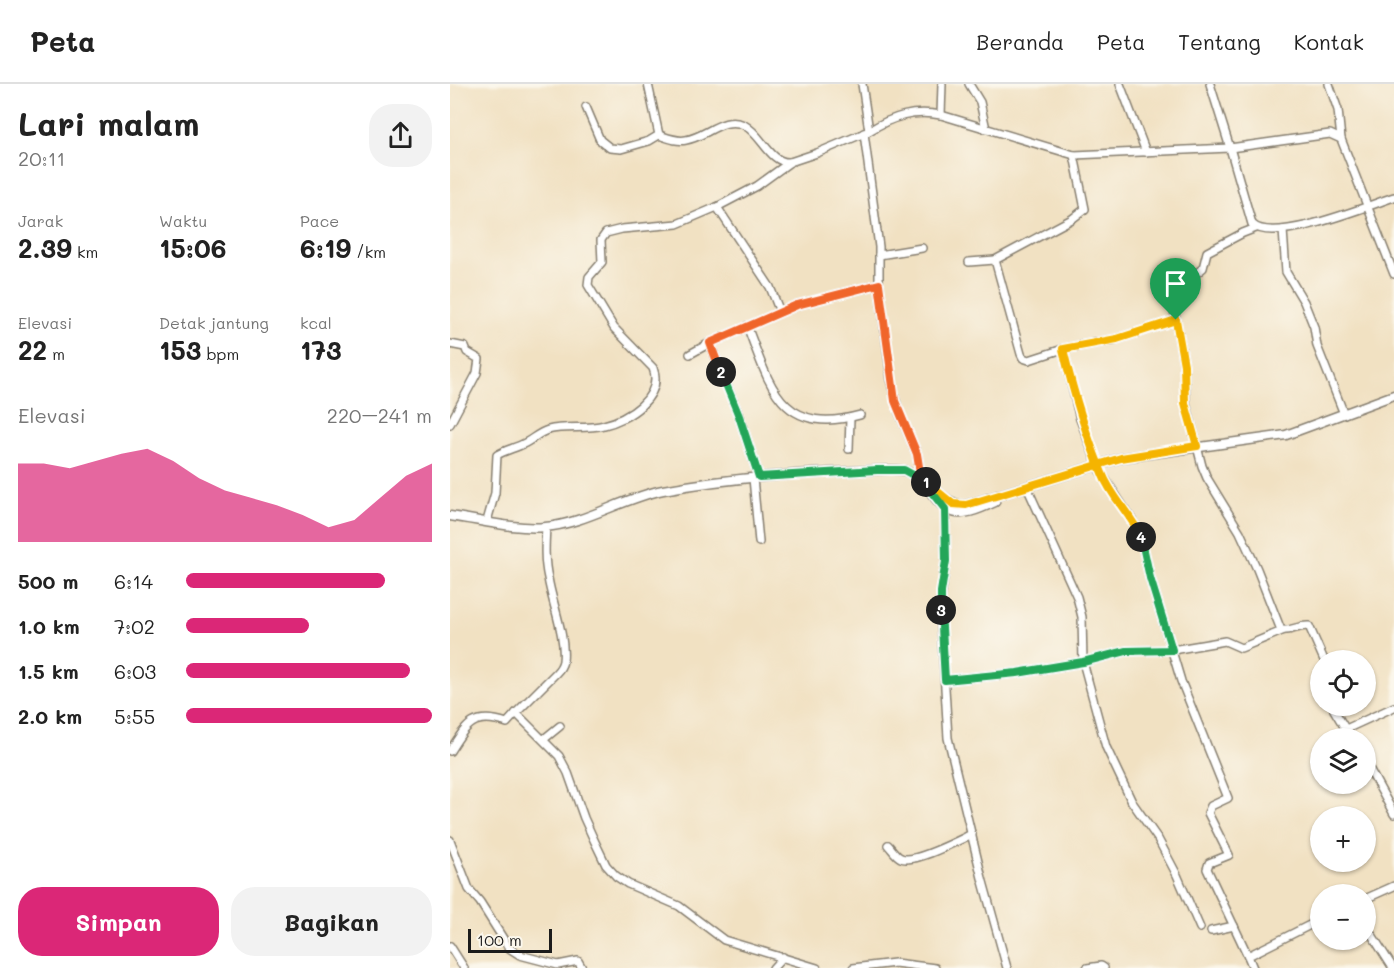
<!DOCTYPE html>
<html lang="id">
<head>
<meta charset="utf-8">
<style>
	:root { --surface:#fff; --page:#f2f2f2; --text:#222; --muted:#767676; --line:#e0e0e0; --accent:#db2777 }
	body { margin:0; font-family:Mali,sans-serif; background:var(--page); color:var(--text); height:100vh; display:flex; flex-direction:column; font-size:22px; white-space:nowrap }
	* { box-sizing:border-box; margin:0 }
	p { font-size:20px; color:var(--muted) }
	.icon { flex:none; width:33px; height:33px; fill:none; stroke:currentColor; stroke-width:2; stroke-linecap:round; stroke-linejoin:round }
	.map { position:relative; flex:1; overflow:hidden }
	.sheet { display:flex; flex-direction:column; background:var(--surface); width:450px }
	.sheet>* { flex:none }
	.fabs { position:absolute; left:860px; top:566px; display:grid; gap:12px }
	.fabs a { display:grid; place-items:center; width:66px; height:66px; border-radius:50%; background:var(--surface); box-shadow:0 2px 4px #0004; font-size:30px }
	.scale { position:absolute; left:18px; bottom:15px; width:84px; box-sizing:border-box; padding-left:6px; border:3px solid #1c1c1c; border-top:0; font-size:16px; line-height:21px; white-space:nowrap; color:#1c1c1c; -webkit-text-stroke:4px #fbf7ec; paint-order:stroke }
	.pin { position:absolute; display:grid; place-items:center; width:51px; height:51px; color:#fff; margin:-62px -26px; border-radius:50% 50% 50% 0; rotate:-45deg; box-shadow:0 0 6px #0007 }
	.pin .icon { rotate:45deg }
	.km { position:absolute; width:30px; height:30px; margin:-15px; border-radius:50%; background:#222; color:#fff; font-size:16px; line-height:30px; text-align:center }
	.round { display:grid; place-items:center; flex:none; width:63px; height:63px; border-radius:24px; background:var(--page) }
	.overview { display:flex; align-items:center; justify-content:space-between; height:102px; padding:0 18px }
	h1 { font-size:33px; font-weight:700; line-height:45px }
	.figures { display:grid; grid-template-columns:repeat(3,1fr); gap:9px; height:102px; padding:6px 18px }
	.figures div { display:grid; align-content:center }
	.figures b { font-size:26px; font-weight:700 }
	.figures small { font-size:16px; font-weight:400 }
	.figures p { font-size:16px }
	.chart { height:168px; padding:12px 18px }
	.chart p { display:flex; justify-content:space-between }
	.chart svg { width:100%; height:108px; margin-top:6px; fill:var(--accent); opacity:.7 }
	.action { display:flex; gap:12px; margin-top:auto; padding:12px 18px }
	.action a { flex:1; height:69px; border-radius:24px; background:var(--accent); color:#fff; font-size:24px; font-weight:700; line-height:69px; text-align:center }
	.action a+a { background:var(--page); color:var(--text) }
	ul { padding:0 18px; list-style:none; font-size:20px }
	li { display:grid; grid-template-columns:96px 72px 1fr; align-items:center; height:45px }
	li i { height:15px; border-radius:8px; background:var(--accent) }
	header { display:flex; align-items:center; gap:36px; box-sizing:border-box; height:84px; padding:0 30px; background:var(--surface); border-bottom:2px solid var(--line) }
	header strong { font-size:28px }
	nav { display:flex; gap:33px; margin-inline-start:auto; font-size:21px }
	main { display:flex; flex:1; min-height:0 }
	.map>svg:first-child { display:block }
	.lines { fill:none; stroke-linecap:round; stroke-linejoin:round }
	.minor-casing { stroke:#867e6f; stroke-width:10 }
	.major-casing { stroke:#867e6f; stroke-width:11 }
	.minor { stroke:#fff; stroke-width:7 }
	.major { stroke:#fff; stroke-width:8 }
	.split-1-casing { stroke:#fff; stroke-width:12 }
	.split-2-casing { stroke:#fff; stroke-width:12 }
	.split-3-casing { stroke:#fff; stroke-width:12 }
	.split-4-casing { stroke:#fff; stroke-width:12 }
	.split-5-casing { stroke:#fff; stroke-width:12 }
	.split-1 { stroke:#f5b400; stroke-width:8 }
	.split-2 { stroke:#f0652b; stroke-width:8 }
	.split-3 { stroke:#22a559; stroke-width:8 }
	.split-4 { stroke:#22a559; stroke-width:8 }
	.split-5 { stroke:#f5b400; stroke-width:8 }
</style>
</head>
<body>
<header>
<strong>Peta</strong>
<nav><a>Beranda</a><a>Peta</a><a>Tentang</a><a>Kontak</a></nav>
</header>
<main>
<section class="sheet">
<div class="overview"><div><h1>Lari malam</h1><p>20:11</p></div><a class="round"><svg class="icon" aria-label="share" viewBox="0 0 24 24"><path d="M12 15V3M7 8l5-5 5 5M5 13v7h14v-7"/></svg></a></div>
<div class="figures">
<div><p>Jarak</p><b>2.39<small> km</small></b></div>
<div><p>Waktu</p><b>15:06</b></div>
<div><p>Pace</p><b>6:19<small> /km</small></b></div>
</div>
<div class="figures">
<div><p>Elevasi</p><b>22<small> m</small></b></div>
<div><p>Detak jantung</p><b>153<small> bpm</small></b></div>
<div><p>kcal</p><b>173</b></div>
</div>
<div class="chart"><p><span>Elevasi</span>220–241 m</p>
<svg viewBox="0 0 160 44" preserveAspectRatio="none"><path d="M0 44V12L10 12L20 14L30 11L40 8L50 6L60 11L70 18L80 23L90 26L100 29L110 33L120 38L130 35L140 26L150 17L160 12V44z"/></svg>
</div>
<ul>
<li><b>500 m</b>6:14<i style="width:81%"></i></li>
<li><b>1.0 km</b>7:02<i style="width:50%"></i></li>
<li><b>1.5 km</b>6:03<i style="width:91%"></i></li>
<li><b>2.0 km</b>5:55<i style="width:100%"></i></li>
</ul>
<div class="action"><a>Simpan</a><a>Bagikan</a></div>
</section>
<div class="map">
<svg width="944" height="884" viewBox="0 0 944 884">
	<rect width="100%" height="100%" fill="#fbf7ec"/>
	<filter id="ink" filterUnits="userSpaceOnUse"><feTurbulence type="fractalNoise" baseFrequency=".0167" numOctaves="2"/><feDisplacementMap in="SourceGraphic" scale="12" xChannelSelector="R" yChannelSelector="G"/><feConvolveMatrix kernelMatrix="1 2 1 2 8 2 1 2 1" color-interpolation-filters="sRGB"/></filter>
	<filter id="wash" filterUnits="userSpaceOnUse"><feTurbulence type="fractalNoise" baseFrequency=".008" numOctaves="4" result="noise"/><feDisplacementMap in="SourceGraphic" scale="24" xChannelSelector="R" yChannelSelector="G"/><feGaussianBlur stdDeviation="1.35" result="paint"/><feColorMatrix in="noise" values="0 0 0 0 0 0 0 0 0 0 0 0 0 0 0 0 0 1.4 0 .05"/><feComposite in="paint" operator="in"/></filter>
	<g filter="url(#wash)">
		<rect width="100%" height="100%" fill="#f1e1c2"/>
	</g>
	<g filter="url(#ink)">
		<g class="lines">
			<g class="minor-casing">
				<g id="minor">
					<path d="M412,0L419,47C443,32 464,26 491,31L624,71L780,64L802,140C823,161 917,122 944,113"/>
					<polyline points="519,0 530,18 536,45"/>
					<polyline points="670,0 696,68"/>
					<polyline points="760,0 780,64 880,50 891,55 944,190"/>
					<polyline points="879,0 888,26 891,55"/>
					<polyline points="136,23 150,56 160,64 171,65 199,57 209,51 198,0"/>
					<polyline points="491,31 492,0"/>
					<polyline points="414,49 429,163 429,200 442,303 449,328 467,370 471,395"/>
					<path d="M209,51C218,54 227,58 236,56C256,53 274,31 294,41C312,50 320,80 340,78"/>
					<polyline points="624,71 635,125 622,135 545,176 571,270 573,274 579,276 613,265 630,335 650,387 682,436 691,454 700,494 731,597 778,714 761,722 758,729 779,771 759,779 757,785 798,872"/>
					<polyline points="833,146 836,188 854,218 864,243 867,262 894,330"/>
					<polyline points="429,171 472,164"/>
					<polyline points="519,178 545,176"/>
					<polyline points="330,228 320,203 267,123 307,102 340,78 367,69 417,48"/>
					<polyline points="726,236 723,221 735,191 747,189 753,184 757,168 793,149 806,144"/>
					<path d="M297,242C320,301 330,353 410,331"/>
					<polyline points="0,260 15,263 17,268 29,275 27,289 0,340"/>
					<path d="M613,265L667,255L726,236L734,281L736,319L752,382L757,394L790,448L807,485L831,546C840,548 849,541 859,542L874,576"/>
					<polyline points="240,270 260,259"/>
					<polyline points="399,365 400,334"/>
					<polyline points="309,393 289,332 260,259 347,221 429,200"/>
					<polyline points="303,394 309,458"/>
					<polyline points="577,403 627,513 632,533 633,578 656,663 682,718 708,755 727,791 750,844"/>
					<polyline points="495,425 496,477 490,521 498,654 532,794 557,884"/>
					<path d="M37,437L45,409L47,371C56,366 65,364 73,360C82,356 88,349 98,346C116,341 136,346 154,341C177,336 214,313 203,284L164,244L138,201L139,193L152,178L151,156L156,149L172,145L227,140L267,123"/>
					<path d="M96,443C95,460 94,477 98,494C102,519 116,552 113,577C112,582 110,585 106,589L66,629L109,672L118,689L134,734L144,756L156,781L166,792L178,800L229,822L274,856L367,884"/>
					<polyline points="495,596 567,589 633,578 676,567 722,566 775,557 791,564 832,547"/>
					<polyline points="884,621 884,626 901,654"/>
					<polyline points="896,645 944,623"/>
					<polyline points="94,655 110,642"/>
					<path d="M0,667C17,640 24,628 57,639L66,629"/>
					<polyline points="915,677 944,730"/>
					<polyline points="0,756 19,805 30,818 59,864 70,871 108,881 128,877 132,884"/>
					<path d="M438,761C442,765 446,772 451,774C464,780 509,756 522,750"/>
					<polyline points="915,815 944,802"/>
					<polyline points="915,840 943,884"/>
					<polyline points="761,847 784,842"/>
					<polyline points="0,862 14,884"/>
					<polyline points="323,884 333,873"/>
					<polyline points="403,884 445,879 485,884"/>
					<polyline points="637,884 651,882 654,884"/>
					<polyline points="803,884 798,872 870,836"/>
				</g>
			</g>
			<g class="major-casing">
				<g id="major">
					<path d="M474,399C498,434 506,436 545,418"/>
					<path d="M0,432C29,436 66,446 95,443C134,440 173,414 213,406C283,393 355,389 426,386C436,386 449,384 458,388C479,395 495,422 516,421L671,374L836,351L944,311"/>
				</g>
			</g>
			<use href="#minor" class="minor"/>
			<use href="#major" class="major"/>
		</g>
	</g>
	<g class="lines" filter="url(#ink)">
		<g class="split-1-casing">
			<polyline id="split-1" points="476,398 503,420 516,421 671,374 747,362 735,319 734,281 726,236"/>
		</g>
		<g class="split-2-casing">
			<polyline id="split-2" points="271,288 260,259 347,221 429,200 445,317 467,370 471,395 476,398"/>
		</g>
		<g class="split-3-casing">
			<polyline id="split-3" points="271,288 289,332 309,393 427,386 454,386 472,396 495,425 496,477 491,508 491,526"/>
		</g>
		<g class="split-4-casing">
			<polyline id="split-4" points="491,526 495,596 567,589 633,578 676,567 722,566 700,494 691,453"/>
		</g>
		<g class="split-5-casing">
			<path id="split-5" d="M691,453C681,430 661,413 652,389C635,349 623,307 613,265L667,255L726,236"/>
		</g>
		<use href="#split-1" class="split-1"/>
		<use href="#split-2" class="split-2"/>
		<use href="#split-3" class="split-3"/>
		<use href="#split-4" class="split-4"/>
		<use href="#split-5" class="split-5"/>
	</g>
</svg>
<div class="fabs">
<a><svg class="icon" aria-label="locate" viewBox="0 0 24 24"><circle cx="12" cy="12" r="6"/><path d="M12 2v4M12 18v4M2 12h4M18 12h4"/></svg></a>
<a><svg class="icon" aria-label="layers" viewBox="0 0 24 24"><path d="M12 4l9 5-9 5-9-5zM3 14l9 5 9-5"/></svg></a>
<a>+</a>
<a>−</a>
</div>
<div class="scale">100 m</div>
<div class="pin" style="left:726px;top:236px;background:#1e9e55"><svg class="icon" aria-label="arrive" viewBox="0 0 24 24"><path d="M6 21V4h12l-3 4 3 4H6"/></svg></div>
<b class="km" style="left:476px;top:398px">1</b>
<b class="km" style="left:271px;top:288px">2</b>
<b class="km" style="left:491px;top:526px">3</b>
<b class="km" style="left:691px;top:453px">4</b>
</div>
</main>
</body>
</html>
